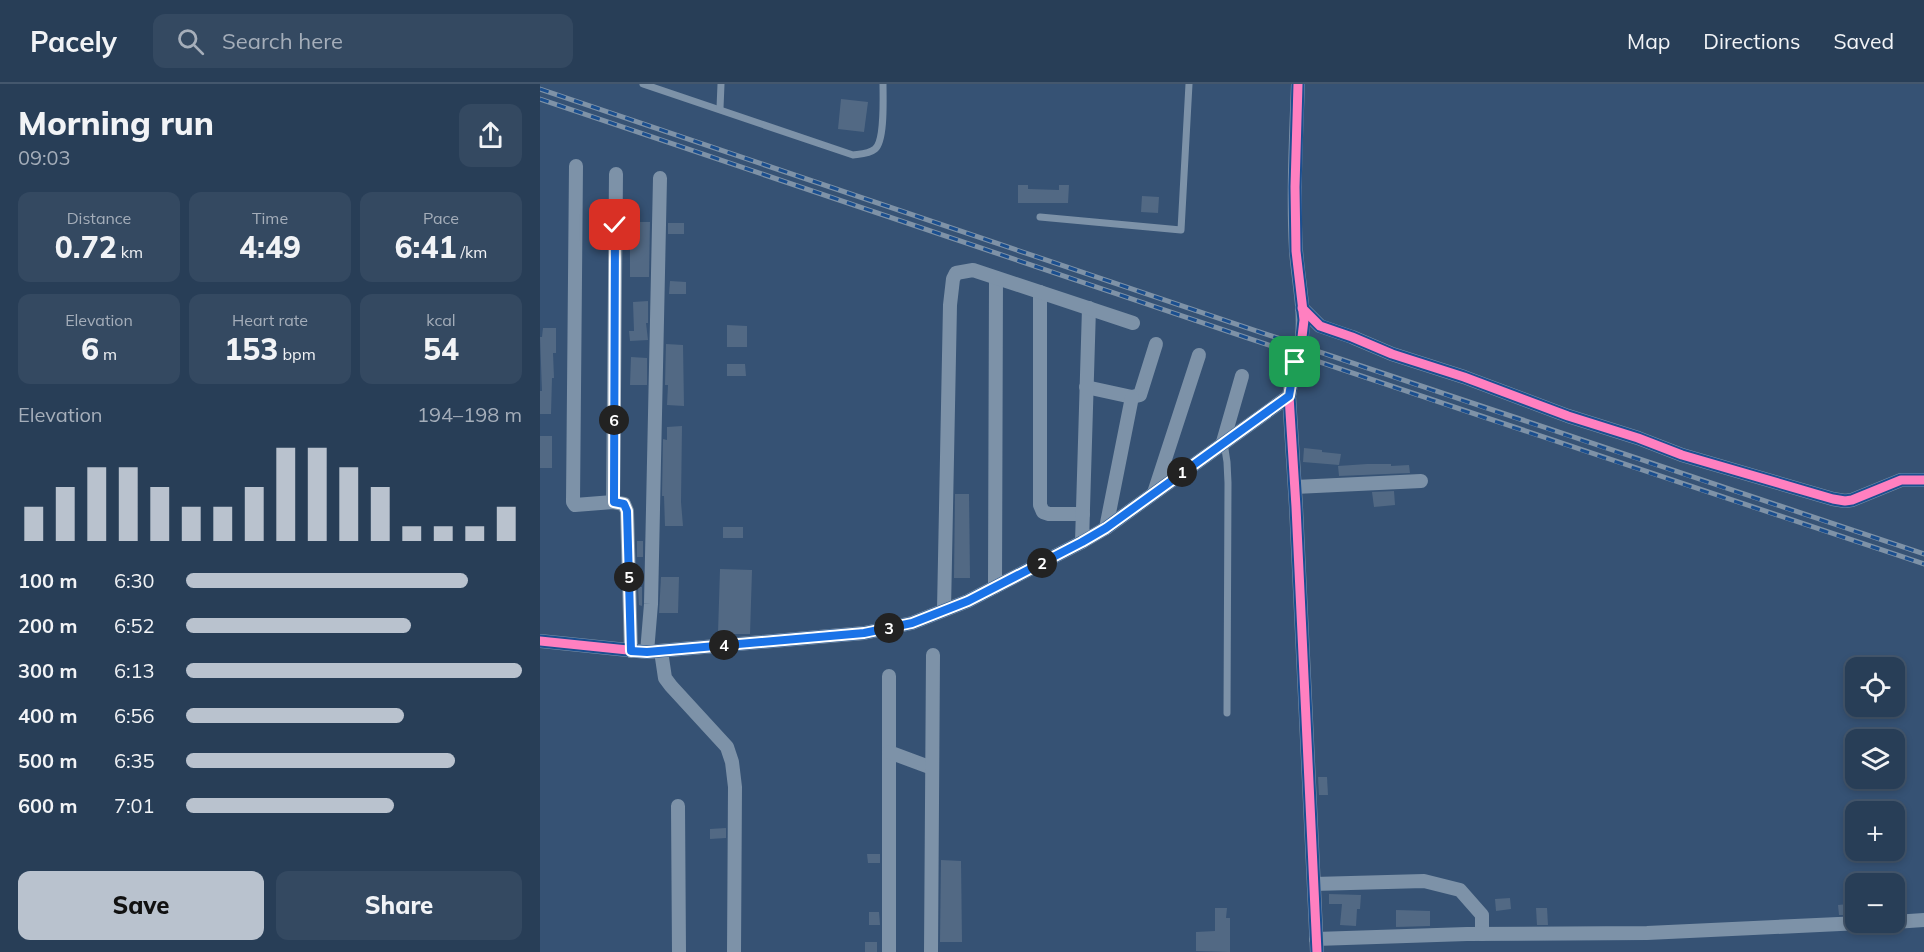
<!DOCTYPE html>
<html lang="en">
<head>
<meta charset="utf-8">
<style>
	:root { --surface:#283e57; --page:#344961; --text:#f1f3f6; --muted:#a5aeba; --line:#44576d; --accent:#b9c2ce }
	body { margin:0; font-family:Mulish,sans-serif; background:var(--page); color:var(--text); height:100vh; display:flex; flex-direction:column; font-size:22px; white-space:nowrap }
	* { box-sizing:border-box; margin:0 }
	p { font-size:20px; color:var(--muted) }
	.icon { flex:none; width:33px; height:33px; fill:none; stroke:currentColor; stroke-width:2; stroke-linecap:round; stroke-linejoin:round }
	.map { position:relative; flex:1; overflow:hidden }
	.drawer { display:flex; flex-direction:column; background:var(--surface); width:540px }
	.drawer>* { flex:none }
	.tools { position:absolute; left:1305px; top:573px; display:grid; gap:12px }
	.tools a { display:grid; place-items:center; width:60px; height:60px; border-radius:12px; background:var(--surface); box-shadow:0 3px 9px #0003,0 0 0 2px var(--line); font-size:30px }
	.pin { position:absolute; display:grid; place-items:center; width:51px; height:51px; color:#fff; margin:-26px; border-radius:12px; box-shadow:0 3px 9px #0006 }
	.km { position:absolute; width:30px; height:30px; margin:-15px; border-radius:50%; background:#222; color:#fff; font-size:16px; line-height:30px; text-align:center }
	.round { display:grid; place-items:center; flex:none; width:63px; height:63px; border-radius:12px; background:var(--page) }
	.headline { display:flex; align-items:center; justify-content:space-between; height:102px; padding:0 18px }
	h1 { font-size:33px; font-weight:800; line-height:45px }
	.figures { display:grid; grid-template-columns:repeat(3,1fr); gap:9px; height:102px; padding:6px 18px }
	.figures div { display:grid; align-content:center; border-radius:12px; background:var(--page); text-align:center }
	.figures b { font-size:30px; font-weight:800 }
	.figures small { font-size:16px; font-weight:400 }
	.figures p { font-size:16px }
	.chart { height:168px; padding:12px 18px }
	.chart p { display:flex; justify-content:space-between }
	.chart svg { width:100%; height:108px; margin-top:6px; stroke:var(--accent); stroke-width:6 }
	.button { display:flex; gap:12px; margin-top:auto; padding:12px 18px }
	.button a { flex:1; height:69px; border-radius:12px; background:var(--accent); color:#111; font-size:24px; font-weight:800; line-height:69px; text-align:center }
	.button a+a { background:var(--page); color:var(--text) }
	ul { padding:0 18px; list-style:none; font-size:20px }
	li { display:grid; grid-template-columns:96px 72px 1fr; align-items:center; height:45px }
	li i { height:15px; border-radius:8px; background:var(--accent) }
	header { display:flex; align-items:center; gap:36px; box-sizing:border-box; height:84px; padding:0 30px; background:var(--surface); border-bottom:2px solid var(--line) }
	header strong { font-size:28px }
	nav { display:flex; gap:33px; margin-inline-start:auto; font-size:21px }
	.search { width:420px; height:54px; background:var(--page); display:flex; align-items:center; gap:15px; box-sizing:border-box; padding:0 21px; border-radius:12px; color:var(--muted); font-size:22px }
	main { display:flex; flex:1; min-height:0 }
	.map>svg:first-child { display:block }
	.building { fill:#526984 }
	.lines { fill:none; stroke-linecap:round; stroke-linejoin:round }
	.street-tunnel { stroke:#546c89; stroke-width:14; stroke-dasharray:14 7; stroke-linecap:butt }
	.lane { stroke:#7d92a8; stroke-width:7 }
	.street { stroke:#7d92a8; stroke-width:14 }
	.rail-casing { stroke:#7e92a7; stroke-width:5 }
	.rail { stroke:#1b4f8f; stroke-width:3; stroke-dasharray:9; stroke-linecap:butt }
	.cycleway-casing { stroke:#1b4f8f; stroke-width:13 }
	.cycleway { stroke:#ff80c0; stroke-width:9 }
	.route-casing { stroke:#fff; stroke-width:12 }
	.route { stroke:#1a73e8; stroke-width:8 }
</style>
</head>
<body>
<header>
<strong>Pacely</strong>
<div class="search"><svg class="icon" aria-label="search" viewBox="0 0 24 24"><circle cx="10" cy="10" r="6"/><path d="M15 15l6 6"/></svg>Search here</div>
<nav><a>Map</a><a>Directions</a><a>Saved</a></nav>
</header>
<main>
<section class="drawer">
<div class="headline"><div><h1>Morning run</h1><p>09:03</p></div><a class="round"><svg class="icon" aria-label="share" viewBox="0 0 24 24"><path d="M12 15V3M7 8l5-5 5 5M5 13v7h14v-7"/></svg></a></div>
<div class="figures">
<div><p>Distance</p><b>0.72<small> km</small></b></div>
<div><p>Time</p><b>4:49</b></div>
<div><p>Pace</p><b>6:41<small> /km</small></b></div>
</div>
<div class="figures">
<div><p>Elevation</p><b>6<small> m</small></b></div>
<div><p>Heart rate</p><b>153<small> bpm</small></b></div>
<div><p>kcal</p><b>54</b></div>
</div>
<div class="chart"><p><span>Elevation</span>194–198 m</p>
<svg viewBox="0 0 160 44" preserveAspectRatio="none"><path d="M5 44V30M15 44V22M25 44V14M35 44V14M45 44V22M55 44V30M65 44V30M75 44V22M85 44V6M95 44V6M105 44V14M115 44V22M125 44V38M135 44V38M145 44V38M155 44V30"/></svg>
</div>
<ul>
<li><b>100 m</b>6:30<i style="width:84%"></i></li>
<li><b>200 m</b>6:52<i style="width:67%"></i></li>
<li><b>300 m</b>6:13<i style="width:100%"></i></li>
<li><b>400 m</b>6:56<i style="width:65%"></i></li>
<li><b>500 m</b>6:35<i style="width:80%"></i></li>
<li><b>600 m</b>7:01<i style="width:62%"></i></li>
</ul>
<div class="button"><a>Save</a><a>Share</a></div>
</section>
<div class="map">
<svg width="1384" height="868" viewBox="0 0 1384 868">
	<rect width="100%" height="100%" fill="#365274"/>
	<g class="building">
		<polygon points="301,15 328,18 324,48 298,45"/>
		<polygon points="478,101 488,101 488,105 519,106 519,101 529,101 528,119 478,119"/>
		<polygon points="602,112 619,113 618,129 601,128"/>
		<polygon points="90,138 110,138 109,193 90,193"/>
		<rect x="128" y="139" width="16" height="11"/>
		<polygon points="130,197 146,198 146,210 129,210"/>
		<polygon points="108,217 108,239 106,239 108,256 90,257 89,247 94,247 93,218"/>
		<polygon points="187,241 207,242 207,263 187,263"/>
		<polygon points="3,244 16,244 16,269 13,269 14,294 12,294 11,330 0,330 0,307 2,307 0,253 2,253"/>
		<polygon points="126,260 143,261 144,322 127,321 128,301 125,301"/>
		<polygon points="91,273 107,274 107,301 90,301"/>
		<polygon points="187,280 205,280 206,292 187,292"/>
		<polygon points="142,342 141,418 143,442 125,442 124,412 122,412 123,355 127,356 127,343"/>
		<rect x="0" y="352" width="12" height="32"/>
		<polygon points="764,364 782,366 782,368 801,370 799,381 763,378"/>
		<polygon points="827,380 851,380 851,382 869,381 870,389 799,392 798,382"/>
		<polygon points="854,407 855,421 834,423 832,408"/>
		<polygon points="415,410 429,410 430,494 414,494"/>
		<rect x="183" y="443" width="20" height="11"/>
		<rect x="97" y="457" width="6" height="16"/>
		<polygon points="180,485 212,486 210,550 178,550"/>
		<polygon points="121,493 139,493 138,529 119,529"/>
		<polygon points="98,503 102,503 102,522 99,521"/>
		<polygon points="778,693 787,693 788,711 779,711"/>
		<polygon points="186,744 186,754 170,755 170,745"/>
		<polygon points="327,770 340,770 340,779 328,779"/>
		<polygon points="401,776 421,777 422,858 400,858"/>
		<polygon points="789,810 821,811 820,825 817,825 816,842 800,841 802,820 789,820"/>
		<polygon points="970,814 971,825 956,827 955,815"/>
		<polygon points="1308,820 1309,831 1299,831 1298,821"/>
		<polygon points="675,824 687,824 686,834 690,834 690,868 656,867 656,848 675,847"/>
		<polygon points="996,824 1007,824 1008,841 997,841"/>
		<polygon points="856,826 890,827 890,842 856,843"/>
		<polygon points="329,828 339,828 340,841 329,841"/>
		<rect x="325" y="858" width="12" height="10"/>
	</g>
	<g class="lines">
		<polyline class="street-tunnel" points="755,278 762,253"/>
		<g class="lane">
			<path d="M103,0L313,71C320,70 329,70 335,65C345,57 343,14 343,0"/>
			<polyline points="180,24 181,0"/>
			<polyline points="500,133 641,146 649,0"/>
			<polyline points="684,359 687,378 688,399 687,629"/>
		</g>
		<g class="street">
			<path d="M758,0C756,55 753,111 756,166C758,195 765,224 762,253"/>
			<polyline points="36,82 33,418 35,421 73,418 84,420 87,427 91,567"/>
			<polyline points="500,208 500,421 503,428 509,430 543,430"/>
			<polyline points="762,224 780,242 812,253 852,270 924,293 1028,332 1098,354 1142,371 1293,415 1305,417 1312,416 1361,396 1384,396"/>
			<polyline points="755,278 749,312 756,423 777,868"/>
			<polyline points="546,303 592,313 600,311 616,260"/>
			<polyline points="683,358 702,292"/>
			<polyline points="755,403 881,397"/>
			<polyline points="614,409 659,271"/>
			<polyline points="73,418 76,90"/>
			<polyline points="566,444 592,313"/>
			<polyline points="542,458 549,224"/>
			<polyline points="455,503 456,194"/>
			<polyline points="404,526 410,221 413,195 416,189 433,186 593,239"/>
			<polyline points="0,557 107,568 324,549 372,539 428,517 542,458 566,444 749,312"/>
			<polyline points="121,567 125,594 131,602 187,663 192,678 195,703 194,868"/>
			<polyline points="107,568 111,520 120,94"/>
			<polyline points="349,592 349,868"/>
			<polyline points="349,668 392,684"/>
			<polyline points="138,722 139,868"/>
			<polyline points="774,800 884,797 920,806 942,831 942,850"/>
			<polyline points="1354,838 1384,836"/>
			<polyline points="776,855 927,850 1107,849 1342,838"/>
			<polyline points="391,868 393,571"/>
		</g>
		<g class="rail-casing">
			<g id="rail">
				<path d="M0,5C461,160 922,318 1384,470"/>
				<path d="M0,15C461,170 922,328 1384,480"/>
			</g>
		</g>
		<use href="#rail" class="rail"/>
		<g class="cycleway-casing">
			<g id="cycleway">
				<polyline points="758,0 755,103 756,167 764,236 762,253 749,312 756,423 777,868"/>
				<polyline points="762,224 780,242 812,253 852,270 924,293 1028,332 1098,354 1142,371 1293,415 1305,417 1312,416 1361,396 1384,396"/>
				<polyline points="0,557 107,568 324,549 372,539 428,517 542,458 566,444 749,312"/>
			</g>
		</g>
		<use href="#cycleway" class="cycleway"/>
	</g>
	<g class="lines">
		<g class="route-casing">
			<polyline id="route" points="75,141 74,418 84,420 87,427 91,567 107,568 324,549 372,539 428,517 542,458 566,444 749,312 755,278"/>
		</g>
		<use href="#route" class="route"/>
	</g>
</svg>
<div class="tools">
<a><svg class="icon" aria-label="locate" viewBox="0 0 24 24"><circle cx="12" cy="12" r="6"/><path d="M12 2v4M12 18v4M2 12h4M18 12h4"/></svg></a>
<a><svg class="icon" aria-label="layers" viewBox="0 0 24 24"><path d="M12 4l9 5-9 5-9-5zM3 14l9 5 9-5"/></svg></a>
<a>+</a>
<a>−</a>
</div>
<div class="pin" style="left:755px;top:278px;background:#1e9e55"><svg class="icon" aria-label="arrive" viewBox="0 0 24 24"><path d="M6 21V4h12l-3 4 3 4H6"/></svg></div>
<div class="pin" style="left:75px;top:141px;background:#d93025"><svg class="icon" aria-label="check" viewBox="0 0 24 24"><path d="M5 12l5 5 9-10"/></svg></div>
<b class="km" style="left:642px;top:388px">1</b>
<b class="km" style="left:502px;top:479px">2</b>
<b class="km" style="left:349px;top:544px">3</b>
<b class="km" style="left:184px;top:561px">4</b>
<b class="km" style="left:89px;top:493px">5</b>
<b class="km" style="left:74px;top:336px">6</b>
</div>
</main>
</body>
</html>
